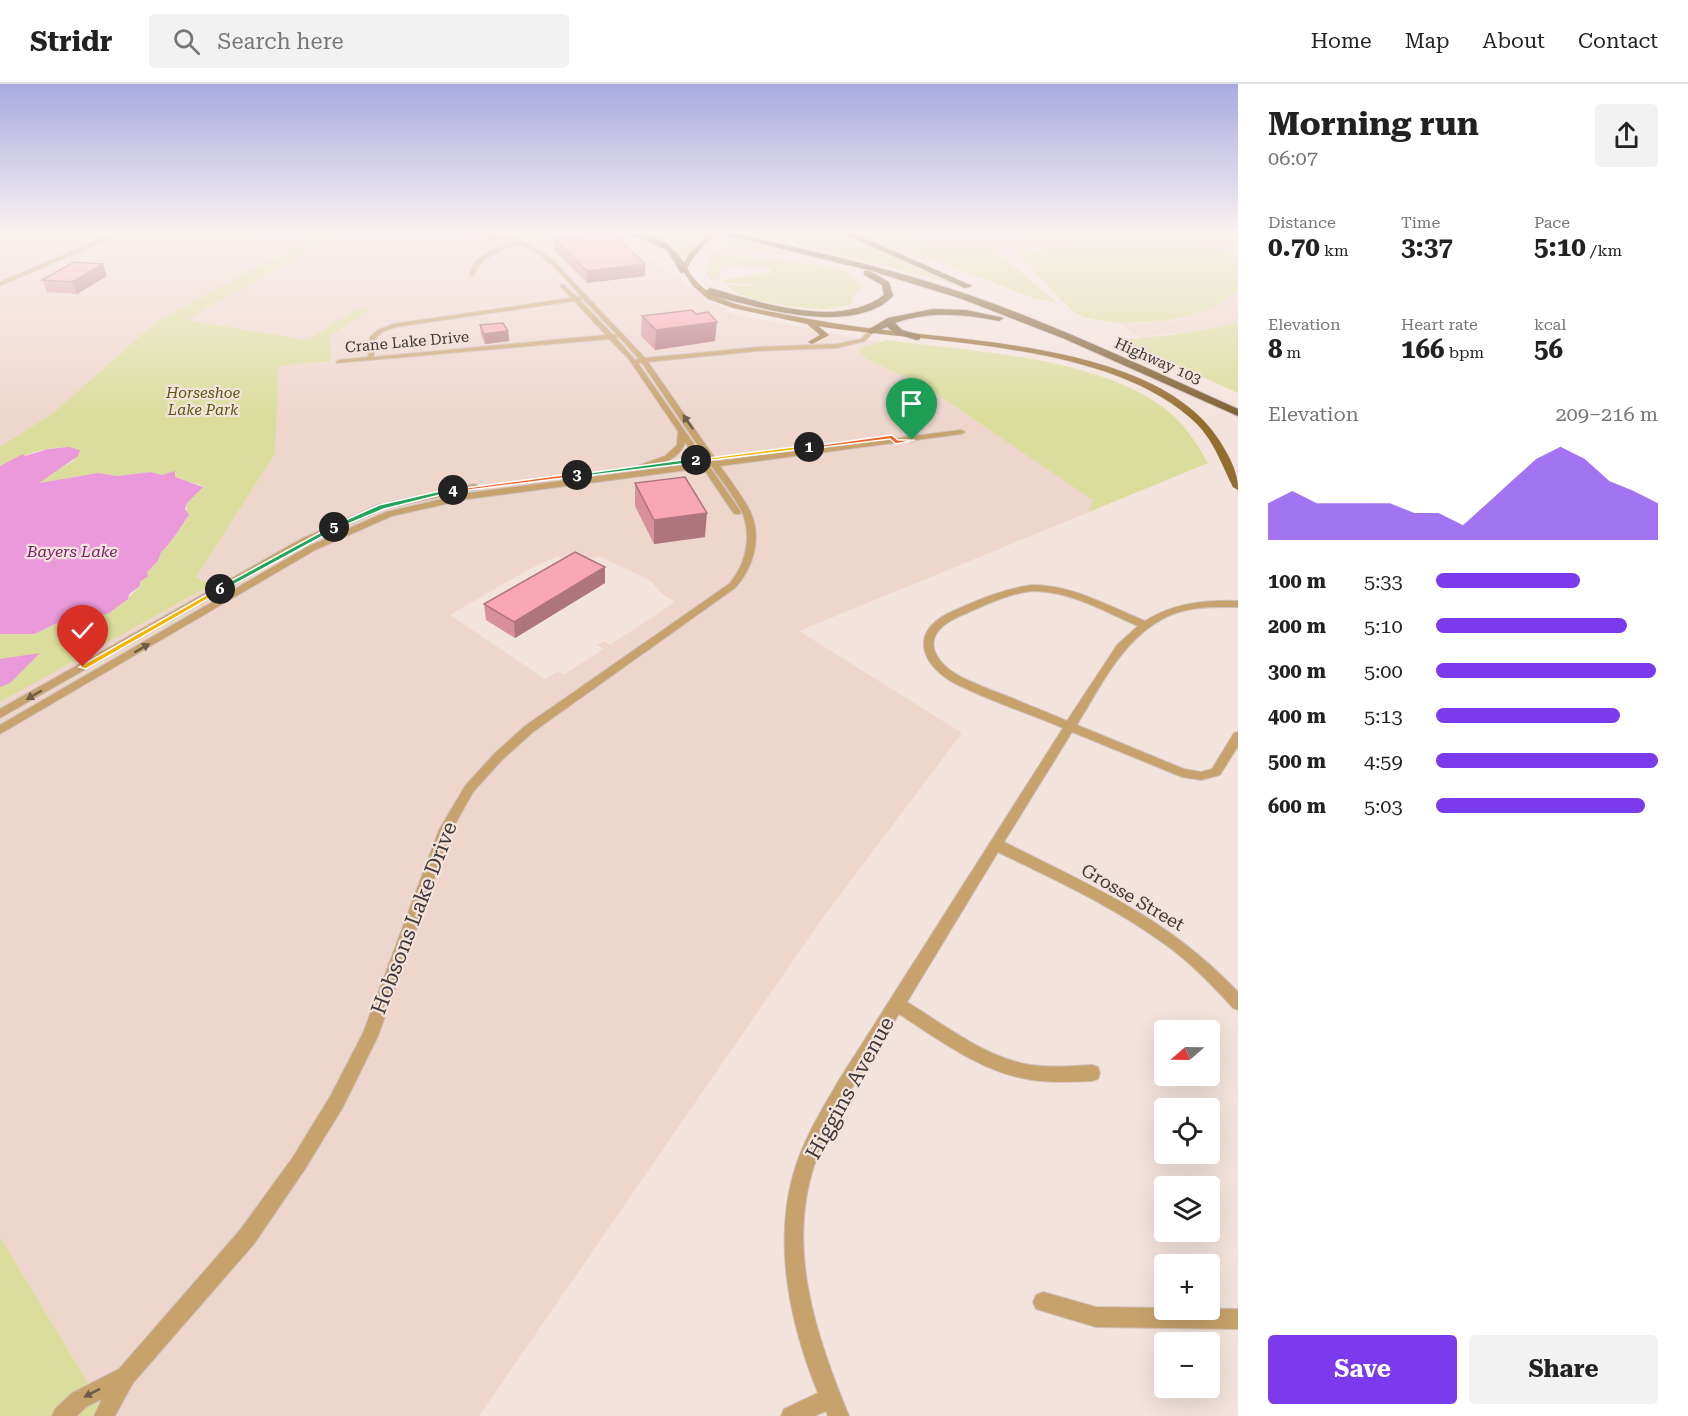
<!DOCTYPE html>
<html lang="en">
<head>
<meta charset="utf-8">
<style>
	:root { --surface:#fff; --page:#f2f2f2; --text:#222; --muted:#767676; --line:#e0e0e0; --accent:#7c3aed }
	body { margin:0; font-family:"Roboto Serif",serif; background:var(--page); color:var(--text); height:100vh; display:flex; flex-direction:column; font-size:22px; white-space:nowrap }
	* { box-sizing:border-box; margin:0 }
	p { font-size:20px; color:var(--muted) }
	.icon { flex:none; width:33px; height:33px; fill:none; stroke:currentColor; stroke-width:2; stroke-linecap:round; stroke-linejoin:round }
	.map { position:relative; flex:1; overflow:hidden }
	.side { display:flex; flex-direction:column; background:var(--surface); width:450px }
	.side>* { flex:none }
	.needle { width:39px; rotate:250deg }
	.tools { position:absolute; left:1154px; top:936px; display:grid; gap:12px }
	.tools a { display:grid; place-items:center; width:66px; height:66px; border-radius:6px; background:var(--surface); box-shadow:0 6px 24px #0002; font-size:30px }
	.pin { position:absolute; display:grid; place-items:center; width:51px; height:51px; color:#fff; margin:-62px -26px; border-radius:50% 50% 50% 0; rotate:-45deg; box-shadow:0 0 6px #0007 }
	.pin .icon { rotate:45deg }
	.km { position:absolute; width:30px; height:30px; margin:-15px; border-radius:50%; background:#222; color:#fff; font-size:16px; line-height:30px; text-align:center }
	.round { display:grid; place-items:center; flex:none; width:63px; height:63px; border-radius:6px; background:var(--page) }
	.head { display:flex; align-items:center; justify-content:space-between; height:102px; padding:0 30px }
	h1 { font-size:33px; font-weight:700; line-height:45px }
	.stats { display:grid; grid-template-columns:repeat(3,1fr); gap:9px; height:102px; padding:6px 30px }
	.stats div { display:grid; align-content:center }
	.stats b { font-size:26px; font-weight:700 }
	.stats small { font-size:16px; font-weight:400 }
	.stats p { font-size:16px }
	.chart { height:168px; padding:12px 30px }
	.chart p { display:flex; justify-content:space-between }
	.chart svg { width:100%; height:108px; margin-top:6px; fill:var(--accent); opacity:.7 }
	.button { display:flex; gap:12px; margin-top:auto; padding:12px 30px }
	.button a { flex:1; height:69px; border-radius:6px; background:var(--accent); color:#fff; font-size:24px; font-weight:700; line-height:69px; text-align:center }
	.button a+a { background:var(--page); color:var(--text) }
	ul { padding:0 30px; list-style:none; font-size:20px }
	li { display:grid; grid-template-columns:96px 72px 1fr; align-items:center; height:45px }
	li i { height:15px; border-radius:8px; background:var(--accent) }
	header { display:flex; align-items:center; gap:36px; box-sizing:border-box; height:84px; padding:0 30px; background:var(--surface); border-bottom:2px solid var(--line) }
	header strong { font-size:28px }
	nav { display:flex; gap:33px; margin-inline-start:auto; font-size:21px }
	.search { width:420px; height:54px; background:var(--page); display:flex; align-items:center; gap:15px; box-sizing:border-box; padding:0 21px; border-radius:6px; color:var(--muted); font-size:22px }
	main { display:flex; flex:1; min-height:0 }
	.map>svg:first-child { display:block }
	.built { fill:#eed6cd; fill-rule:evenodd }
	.green { fill:#dbdd9c }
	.water { fill:#ea9ada }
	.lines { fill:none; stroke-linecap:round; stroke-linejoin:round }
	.minor-casing { stroke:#cfc1bb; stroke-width:2 }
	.major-casing { stroke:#cfc1bb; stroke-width:1 }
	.highway-casing { stroke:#cfc1bb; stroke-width:2 }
	.minor { fill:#c7a26c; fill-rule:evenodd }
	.major { fill:#946c2d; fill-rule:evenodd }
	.highway { fill:#7a5c2e; fill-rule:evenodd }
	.wall { fill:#d7909c }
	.shaded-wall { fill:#af757f }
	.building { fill:#faa7b5; stroke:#af757f; stroke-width:1.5 }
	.oneway { fill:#6e5c48 }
	.split-1 { fill:#f0652b; stroke:#fff; stroke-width:1.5 }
	.split-2 { fill:#f5b400; stroke:#fff; stroke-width:1.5 }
	.split-3 { fill:#22a559; stroke:#fff; stroke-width:1.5 }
	.split-4 { fill:#f0652b; stroke:#fff; stroke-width:1.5 }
	.split-5 { fill:#22a559; stroke:#fff; stroke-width:1.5 }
	.split-6 { fill:#22a559; stroke:#fff; stroke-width:1.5 }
	.split-7 { fill:#f5b400; stroke:#fff; stroke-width:1.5 }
	.labels { text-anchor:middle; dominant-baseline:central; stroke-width:4.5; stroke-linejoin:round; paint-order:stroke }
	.far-street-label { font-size:15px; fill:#3e3735; stroke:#f3e3dd }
	.far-park-label { font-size:15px; font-style:italic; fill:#58590c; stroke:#f3e3dd }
	.far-water-label { font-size:16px; font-style:italic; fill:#781c6b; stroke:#f3e3dd }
	.street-label { font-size:18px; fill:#3e3735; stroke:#f3e3dd }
	.near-street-label { font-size:21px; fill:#3e3735; stroke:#f3e3dd }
</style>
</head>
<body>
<header>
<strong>Stridr</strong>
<div class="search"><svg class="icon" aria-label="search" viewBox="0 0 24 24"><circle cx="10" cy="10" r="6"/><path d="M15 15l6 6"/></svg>Search here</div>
<nav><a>Home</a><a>Map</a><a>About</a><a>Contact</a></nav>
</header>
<main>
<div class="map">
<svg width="1238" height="1332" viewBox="0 0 1238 1332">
	<rect width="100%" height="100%" fill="#f3e3dd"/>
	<g class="built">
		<polygon points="0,149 315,149 289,166 157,237 53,329 0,363"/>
		<path d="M336,149H613L732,230L883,259L858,265L865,274L926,303L1094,416L1089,428L799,547L962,649L819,839L479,1332H108L0,1153V618L211,501L196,493L275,370L279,282L331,277L308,257L182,237L318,162ZM574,471L594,474L599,472L651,497L662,510L675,518L610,561L604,557L597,561L604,565L565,590L557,588L545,595L450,531L526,487L558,472L564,476Z"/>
		<polygon points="912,149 1066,149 1065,162 1015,166 936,162 921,157"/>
		<polygon points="1160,149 1238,149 1238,170"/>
		<polygon points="1238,205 1238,239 1191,249 1162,250 1141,254 1117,238 1143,239 1179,236 1206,226"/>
	</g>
	<g class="green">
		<path d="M315,149H336L306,170L186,236L307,256L359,224L371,225L330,252L331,277L279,282L275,370L196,493L211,501L0,618V550H34L55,540L78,539L109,529L138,505L147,488L158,477L161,468L186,437L187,419L203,402L174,393L176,388L162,391L150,388L117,392L98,389L39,399L42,394L72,378L79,368C60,355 18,373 0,382V363L53,329L157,237L289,166Z"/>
		<polygon points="638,149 707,149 684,174 675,164"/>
		<polygon points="753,149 838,149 952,199"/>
		<polygon points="855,149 912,149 921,157 936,162 991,163 1056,218 1033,214 940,178 883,161 883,156 876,157"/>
		<path d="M1066,149H1160L1238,170V205C1204,236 1160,240 1117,238C1104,237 1087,236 1076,229C1057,215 1033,184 1015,166L1048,165L1065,162Z"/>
		<polygon points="729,154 799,172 721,163"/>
		<path d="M719,170L818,181L846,187L863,204L853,213L851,221C840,222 828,226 818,225C799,224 737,217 727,201L754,202L753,200L723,199L722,196L774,188L765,182L721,181L720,194L711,196L706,189L712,171Z"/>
		<path d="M1238,239V309L1132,261L1130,255C1167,252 1202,247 1238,239Z"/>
		<path d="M887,256C972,268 1101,272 1169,328C1186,342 1197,360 1208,379L1089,428L1093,416L926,303L865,274L858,265Z"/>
		<polygon points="0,1153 108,1332 0,1332"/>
	</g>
	<g class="water">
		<path d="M69,363L80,366L78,372L39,399L98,389L117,392L150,388L162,391L175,387V393L203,403L187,419L185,425L189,431C183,440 168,463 161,468L158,477L147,488L148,492L141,497L139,503L129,510L128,515L109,529L96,534L55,540L34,550H0V382L23,370L25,372L48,365Z"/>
		<polygon points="40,569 10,599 0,603 0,575"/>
	</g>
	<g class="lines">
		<g class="minor-casing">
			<g id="minor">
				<polygon points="115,149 122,149 0,202 0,198"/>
				<path d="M469,149L492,152L486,149H494L524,158L551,174L645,274L758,263L837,260L861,255L869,246H873L874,247L865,257L837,264L758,267L648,278L717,377L961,346L965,348L961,350L720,382C730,396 741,410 749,425C763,451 754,484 735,504L533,648L502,676L473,708L452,746L378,952L343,1023L305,1085L254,1160L133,1299L115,1332H94L102,1315L86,1323L77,1332H52L55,1325L72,1309L119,1285L240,1146L293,1073L331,1011L363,949L439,746L465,702L494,670L525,642L729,500C746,481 753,450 741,426C733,411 722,397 712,383H710L741,428L740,430H734L703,384L468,415L392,432L315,466L0,650V641L309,462L386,428L468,409L699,379L685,358C682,374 654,385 640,385V381L665,372L677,361L678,347L628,274L609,255L337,279L336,278L339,276L368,273L370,253L378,246L393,240L571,214L560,202L563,200L577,213L581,212C569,199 538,162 519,161C514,161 506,165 501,167C488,172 480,178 474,191H470C472,171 497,164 514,159L496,153L494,156ZM583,215L617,251L612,250L580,216ZM574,217L606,251L374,273L375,255L382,248L396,243ZM618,252L639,275L635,276L616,254ZM638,279H642L709,378L707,379Z"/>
				<polygon points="474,400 477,401 477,405 384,425 307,459 0,634 0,625 301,455 378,421"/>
				<path d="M1032,501C1073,501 1108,522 1145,537C1174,519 1204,516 1238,517V523C1221,523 1203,522 1187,526C1131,538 1104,597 1077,641L1184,685L1201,688L1212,685L1234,649L1238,648V662L1220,691L1201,696L1182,693L1072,648L1004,758C1093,803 1168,834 1238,908V926L1233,924C1213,902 1193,881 1170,864C1117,824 1057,797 998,768L907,918C945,941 985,974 1031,981C1051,984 1072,982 1092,981L1098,983L1100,989L1098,995L1092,997C1072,998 1052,999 1032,996C982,989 940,956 899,930C870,977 835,1024 816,1076C785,1163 816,1251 849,1332H828L826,1327L815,1332H781L784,1325L818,1309C791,1243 774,1165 792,1095C801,1059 821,1027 839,996L1063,644C1028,629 990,617 956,600C922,582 908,549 949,529C975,517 1003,505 1032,501ZM1032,507C1071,507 1103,527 1138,542L1117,561L1067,637C1049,629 1030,622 1012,614C996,608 980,602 965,595C932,579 918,551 958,533C981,523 1006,510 1032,507Z"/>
				<polygon points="1043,1208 1096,1223 1238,1225 1238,1245 1096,1243 1036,1225 1033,1218 1036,1211"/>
			</g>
		</g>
		<g class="major-casing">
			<path id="major" d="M709,149H716L694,172L687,184C705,218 744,222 777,229C813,236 848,242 884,246C982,258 1161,265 1219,356C1229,372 1238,388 1238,406L1233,403C1222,381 1214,357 1197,340C1112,257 930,260 818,242L829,251L812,260L808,258L820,251L807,240L733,224L708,215L693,202L681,184L689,170Z"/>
		</g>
		<g class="highway-casing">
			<g id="highway">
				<path d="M628,149C656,149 677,162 688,187L681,189L667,166Z"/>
				<path d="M718,149H733C811,167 890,184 966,210C1059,242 1148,285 1238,325V332L1065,255L962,215L872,187Z"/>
				<polygon points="842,149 853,149 972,202 965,204"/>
				<path d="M864,187H870L889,198L893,212C859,247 783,230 741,219C729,216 715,214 706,207L710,204C760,218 838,246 884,211L882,201L864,191Z"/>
				<path d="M933,225L966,226L1004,234L999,237C964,230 929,227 895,239L902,246L920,251V255L917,256L896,250L887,243L871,250L866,247L888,234Z"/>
			</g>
		</g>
		<use href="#minor" class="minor"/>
		<use href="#major" class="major"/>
		<use href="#highway" class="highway"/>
	</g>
	<g class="wall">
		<polygon points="554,155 645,192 587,199 555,167"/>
		<polygon points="107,192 77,210 47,208 42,196"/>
		<polygon points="642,232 715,257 655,266 641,252"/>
		<polygon points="480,241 508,247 509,257 485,260 481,251"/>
		<polygon points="635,399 705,453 654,460 635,422"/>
		<polygon points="605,483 605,499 515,554 486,536 484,520"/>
	</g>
	<g class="shaded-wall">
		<polygon points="103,180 107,192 77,210 72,198"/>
		<polygon points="645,180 645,192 587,199 587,187"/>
		<polygon points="717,238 715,257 655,266 656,246"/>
		<polygon points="508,247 509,257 485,260 484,250"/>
		<polygon points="707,429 705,453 654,460 654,436"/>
		<polygon points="605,483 605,499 515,554 514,538"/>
	</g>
	<g class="building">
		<polygon points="610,149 612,149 645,180 587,187 554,155"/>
		<polygon points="74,178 103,180 72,198 42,196"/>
		<polygon points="692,226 696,230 708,228 717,238 656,246 642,232"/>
		<polygon points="503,239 508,247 484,250 480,241"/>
		<polygon points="685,393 707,429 654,436 635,399"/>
		<polygon points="575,468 605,483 514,538 484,520"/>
	</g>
	<defs><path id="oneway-solid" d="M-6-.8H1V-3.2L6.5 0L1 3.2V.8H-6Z" transform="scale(1.5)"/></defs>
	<g class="oneway">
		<use href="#oneway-solid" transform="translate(688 338) rotate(-125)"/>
		<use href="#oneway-solid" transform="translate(142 564) rotate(-30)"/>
		<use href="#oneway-solid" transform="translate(34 611) rotate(150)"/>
		<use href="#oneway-solid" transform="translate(92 1309) rotate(153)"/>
	</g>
	<linearGradient id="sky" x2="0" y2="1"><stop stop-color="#a9aae2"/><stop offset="0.44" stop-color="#faf2f0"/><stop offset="1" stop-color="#faf2f0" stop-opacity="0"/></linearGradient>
	<rect width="1238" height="336" fill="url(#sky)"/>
	<polygon class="split-1" points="892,351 898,356 915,356 896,360 890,355 809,365 806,363"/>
	<polygon class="split-2" points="809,361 812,364 696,378 693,376"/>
	<polygon class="split-3" points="696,374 698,378 577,393 574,391"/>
	<polygon class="split-4" points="577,389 580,392 453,408 450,406"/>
	<polygon class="split-5" points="453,404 456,407 384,425 336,445 330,443 379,421"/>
	<polygon class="split-6" points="334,441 336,445 222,507 216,505"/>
	<polygon class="split-7" points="220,503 222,507 86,585 79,583"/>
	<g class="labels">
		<g class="far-street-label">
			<text transform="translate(407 258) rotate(-5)">Crane Lake Drive</text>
			<text transform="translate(1158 277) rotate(24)">Highway 103</text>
		</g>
		<g class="far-park-label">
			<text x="203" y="309">Horseshoe<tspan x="203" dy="17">Lake Park</tspan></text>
		</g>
		<g class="far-water-label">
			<text x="72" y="467">Bayers Lake</text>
		</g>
		<g class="street-label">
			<text transform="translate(1133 813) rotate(30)">Grosse Street</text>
		</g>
		<g class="near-street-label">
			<text transform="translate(414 834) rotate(-69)">Hobsons Lake Drive</text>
			<text transform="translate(850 1004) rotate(-61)">Higgins Avenue</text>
		</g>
	</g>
</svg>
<div class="tools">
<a><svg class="needle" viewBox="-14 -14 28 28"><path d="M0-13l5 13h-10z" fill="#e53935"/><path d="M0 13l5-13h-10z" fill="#767676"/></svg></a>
<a><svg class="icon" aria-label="locate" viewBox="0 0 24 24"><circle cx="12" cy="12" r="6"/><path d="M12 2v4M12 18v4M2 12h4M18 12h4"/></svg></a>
<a><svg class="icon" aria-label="layers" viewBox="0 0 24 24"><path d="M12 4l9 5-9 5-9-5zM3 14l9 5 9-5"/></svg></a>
<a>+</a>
<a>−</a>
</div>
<div class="pin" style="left:912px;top:356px;background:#1e9e55"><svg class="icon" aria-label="arrive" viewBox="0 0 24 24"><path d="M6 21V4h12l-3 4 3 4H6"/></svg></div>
<div class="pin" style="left:83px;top:583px;background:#d93025"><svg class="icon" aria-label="check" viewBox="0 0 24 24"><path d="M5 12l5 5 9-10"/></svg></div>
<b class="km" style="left:809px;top:363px">1</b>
<b class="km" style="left:696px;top:376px">2</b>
<b class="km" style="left:577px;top:391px">3</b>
<b class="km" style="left:453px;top:406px">4</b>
<b class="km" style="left:334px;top:443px">5</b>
<b class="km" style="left:220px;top:505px">6</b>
</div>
<section class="side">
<div class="head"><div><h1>Morning run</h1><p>06:07</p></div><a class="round"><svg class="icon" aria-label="share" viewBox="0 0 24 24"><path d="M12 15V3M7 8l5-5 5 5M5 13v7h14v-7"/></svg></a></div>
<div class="stats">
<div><p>Distance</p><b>0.70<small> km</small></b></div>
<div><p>Time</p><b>3:37</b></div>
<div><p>Pace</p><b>5:10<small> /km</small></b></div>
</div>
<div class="stats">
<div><p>Elevation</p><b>8<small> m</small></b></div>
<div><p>Heart rate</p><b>166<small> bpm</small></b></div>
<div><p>kcal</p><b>56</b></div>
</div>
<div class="chart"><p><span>Elevation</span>209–216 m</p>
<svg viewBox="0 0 160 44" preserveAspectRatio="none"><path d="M0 44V29L10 24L20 29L30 29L40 29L50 29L60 33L70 33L80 38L90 29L100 20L110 11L120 6L130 11L140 20L150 24L160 29V44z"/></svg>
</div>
<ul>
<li><b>100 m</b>5:33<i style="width:65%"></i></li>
<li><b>200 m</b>5:10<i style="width:86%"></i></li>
<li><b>300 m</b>5:00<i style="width:99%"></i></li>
<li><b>400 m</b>5:13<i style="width:83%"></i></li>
<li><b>500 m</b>4:59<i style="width:100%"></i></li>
<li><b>600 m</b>5:03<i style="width:94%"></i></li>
</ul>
<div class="button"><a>Save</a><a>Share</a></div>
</section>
</main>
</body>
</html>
